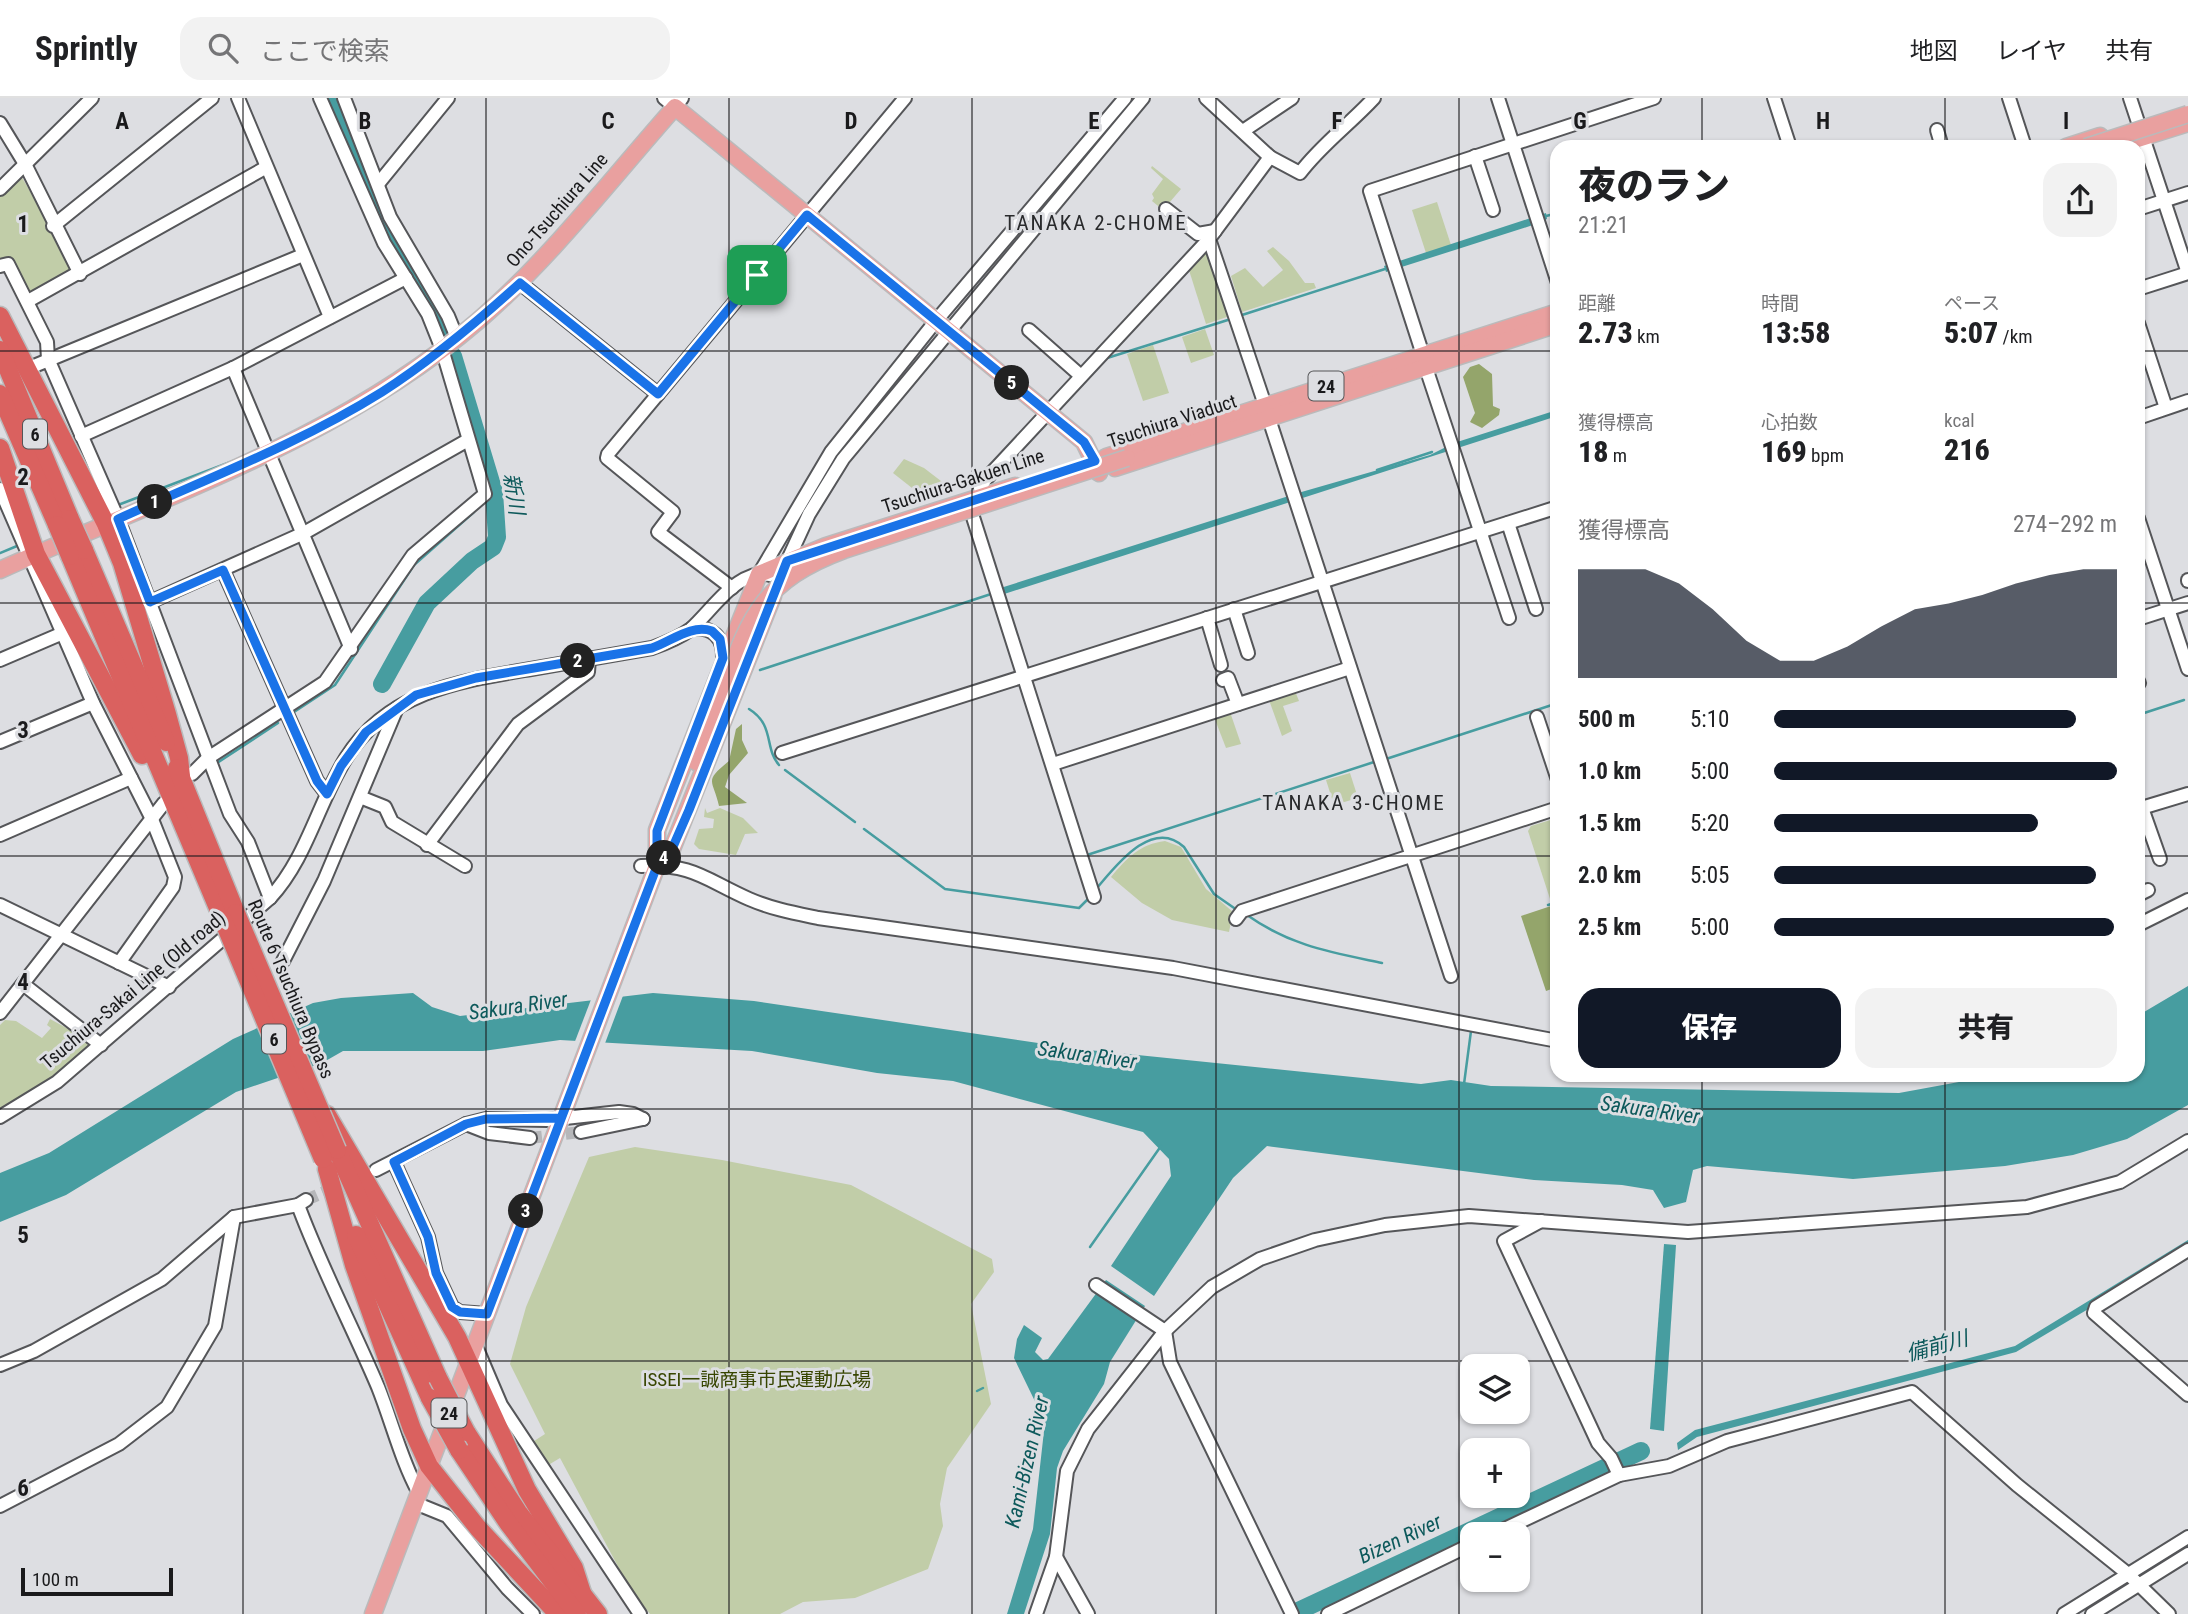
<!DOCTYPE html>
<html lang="ja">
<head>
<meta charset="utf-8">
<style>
	:root { --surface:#fff; --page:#f2f2f2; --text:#202124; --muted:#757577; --line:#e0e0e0; --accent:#111827 }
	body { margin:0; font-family:"Roboto Condensed","Noto Sans JP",sans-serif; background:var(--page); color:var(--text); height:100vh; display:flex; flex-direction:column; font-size:26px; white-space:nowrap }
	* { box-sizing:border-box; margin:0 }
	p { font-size:23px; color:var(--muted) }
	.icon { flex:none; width:38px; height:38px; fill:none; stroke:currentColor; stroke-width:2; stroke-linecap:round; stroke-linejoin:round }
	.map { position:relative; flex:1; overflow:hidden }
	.sheet { position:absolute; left:1550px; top:42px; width:595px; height:942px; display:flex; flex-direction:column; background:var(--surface); border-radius:21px; box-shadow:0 2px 5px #0004 }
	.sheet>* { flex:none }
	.buttons { position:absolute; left:1460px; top:1256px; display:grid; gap:14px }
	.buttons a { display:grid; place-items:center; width:70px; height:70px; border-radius:14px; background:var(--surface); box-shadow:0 2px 5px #0004; font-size:35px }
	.scale { position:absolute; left:21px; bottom:18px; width:152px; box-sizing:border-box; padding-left:7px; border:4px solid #1a1a1c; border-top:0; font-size:19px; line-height:24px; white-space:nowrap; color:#1a1a1c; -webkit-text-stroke:5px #dddee2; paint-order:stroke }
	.pin { position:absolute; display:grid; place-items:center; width:60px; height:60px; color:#fff; margin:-30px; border-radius:14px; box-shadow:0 4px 10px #0006 }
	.km { position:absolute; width:35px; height:35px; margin:-18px; border-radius:50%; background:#222; color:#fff; font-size:19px; line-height:35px; text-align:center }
	.round { display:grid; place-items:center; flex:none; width:74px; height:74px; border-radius:21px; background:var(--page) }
	.headline { display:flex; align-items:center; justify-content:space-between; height:119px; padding:0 28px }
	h1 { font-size:38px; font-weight:800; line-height:52px }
	.stats { display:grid; grid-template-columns:repeat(3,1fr); gap:10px; height:119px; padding:7px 28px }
	.stats div { display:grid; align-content:center }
	.stats b { font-size:30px; font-weight:800 }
	.stats small { font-size:19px; font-weight:400 }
	.stats p { font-size:19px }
	.chart { height:196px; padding:14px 28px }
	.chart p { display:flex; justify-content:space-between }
	.chart svg { width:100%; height:126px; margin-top:7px; fill:var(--accent); opacity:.7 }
	.button { display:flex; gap:14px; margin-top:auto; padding:14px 28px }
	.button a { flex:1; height:80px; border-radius:21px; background:var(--accent); color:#fff; font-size:28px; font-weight:800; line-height:80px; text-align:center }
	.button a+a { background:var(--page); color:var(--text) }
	ul { padding:0 28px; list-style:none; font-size:23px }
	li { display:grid; grid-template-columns:112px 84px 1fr; align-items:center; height:52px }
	li i { height:18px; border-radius:9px; background:var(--accent) }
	header { display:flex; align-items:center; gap:42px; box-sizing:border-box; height:98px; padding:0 35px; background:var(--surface); border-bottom:2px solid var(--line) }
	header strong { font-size:33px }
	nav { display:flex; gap:38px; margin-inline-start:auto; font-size:24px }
	.search { width:490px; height:63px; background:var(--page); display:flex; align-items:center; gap:18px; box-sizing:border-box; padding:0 24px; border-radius:21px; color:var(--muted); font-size:26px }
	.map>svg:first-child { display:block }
	.green { fill:#c1cda8 }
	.forest { fill:#94a56b }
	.water { fill:#479da0 }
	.pier { fill:#dddee2 }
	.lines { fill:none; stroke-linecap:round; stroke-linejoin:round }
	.stream { stroke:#479da0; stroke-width:2.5 }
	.river { stroke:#479da0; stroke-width:18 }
	.minor-tunnel { stroke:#b6b7ba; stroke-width:12; stroke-dasharray:12 6; stroke-linecap:butt }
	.minor-casing { stroke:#555659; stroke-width:16 }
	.major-casing { stroke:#bababb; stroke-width:19 }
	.highway-casing { stroke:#bababb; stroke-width:21 }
	.minor { stroke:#fff; stroke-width:12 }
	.major { stroke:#e9a09f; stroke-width:16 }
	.highway { stroke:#da615f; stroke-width:18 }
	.major-bridge-casing { stroke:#bababb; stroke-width:19; stroke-linecap:butt }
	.highway-bridge-casing { stroke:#bababb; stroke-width:21; stroke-linecap:butt }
	.major-bridge { stroke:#e9a09f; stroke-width:16 }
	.highway-bridge { stroke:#da615f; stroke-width:18 }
	.route-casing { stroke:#fff; stroke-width:14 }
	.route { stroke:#1a73e8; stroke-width:9 }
	.grid { fill:none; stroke:#1a1a1c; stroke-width:2; stroke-opacity:0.55 }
	.labels { text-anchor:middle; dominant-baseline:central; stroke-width:6; stroke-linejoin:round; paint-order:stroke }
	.shield { fill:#dddee2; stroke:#545557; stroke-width:2 }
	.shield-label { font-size:18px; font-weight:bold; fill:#1a1a1c }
	.street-label { font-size:19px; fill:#1a1a1c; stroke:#dddee2 }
	.park-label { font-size:19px; fill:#374500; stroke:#dddee2 }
	.neighbourhood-label { font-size:21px; letter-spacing:2px; fill:#292a2c; stroke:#dddee2 }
	.water-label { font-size:21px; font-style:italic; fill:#0d595b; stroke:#dddee2 }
	.grid-label { font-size:23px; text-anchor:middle; font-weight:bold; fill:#1a1a1c; stroke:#dddee2; stroke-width:6; stroke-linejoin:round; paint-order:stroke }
</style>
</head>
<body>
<header>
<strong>Sprintly</strong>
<div class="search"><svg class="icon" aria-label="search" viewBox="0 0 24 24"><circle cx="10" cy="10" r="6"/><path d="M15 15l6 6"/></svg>ここで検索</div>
<nav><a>地図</a><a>レイヤ</a><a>共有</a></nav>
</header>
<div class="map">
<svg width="2188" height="1516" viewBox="0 0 2188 1516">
	<rect width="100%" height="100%" fill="#dddee2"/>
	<g class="green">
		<polygon points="1152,68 1181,91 1163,112 1152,103 1154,100 1152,96 1163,81 1151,70"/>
		<polygon points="20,76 77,175 29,199 0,165 0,96"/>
		<polygon points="1437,104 1451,147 1426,155 1412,112"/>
		<polygon points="1273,149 1289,163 1305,185 1314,185 1316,190 1242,214 1231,178 1245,170 1263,189 1283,172 1267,153"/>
		<polygon points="1209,150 1230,218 1206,226 1188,169"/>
		<polygon points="1205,231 1214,257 1191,265 1182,239"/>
		<polygon points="1153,247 1169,295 1143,303 1127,256"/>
		<polygon points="904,361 924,370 954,393 926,401 893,375"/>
		<polygon points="1295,593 1299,603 1283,608 1292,633 1282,638 1269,602"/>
		<polygon points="1230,614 1241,646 1226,650 1214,619"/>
		<polygon points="1350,675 1358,700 1334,707 1326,682"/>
		<polygon points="705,710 707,715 720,710 743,720 758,735 745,736 736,757 699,751 694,746 699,731 713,730 714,721 704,719"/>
		<polygon points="1557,720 1557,802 1551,804 1528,733 1531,728"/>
		<path d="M1165,743L1181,749L1206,791L1233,814L1229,834L1172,822L1142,805L1111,779C1127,760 1140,746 1165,743Z"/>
		<polygon points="50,921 98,947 55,981 0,1014 0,927 5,922 16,923 42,940 51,930 47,927"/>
		<polygon points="635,1049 722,1062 851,1087 992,1161 994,1174 971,1206 991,1306 947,1370 940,1406 943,1428 928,1471 855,1500 803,1504 780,1516 650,1516 629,1489 560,1360 545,1369 531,1345 545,1336 510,1266 526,1209 589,1059"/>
	</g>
	<g class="forest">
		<polygon points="1479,266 1492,276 1493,308 1500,311 1499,317 1482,330 1470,324 1475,315 1463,279 1470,269"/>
		<path d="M742,626V642L748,655L729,677L725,689L747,705L719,708C713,681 703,684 729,663L736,631Z"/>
		<polygon points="1557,806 1557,889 1546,893 1521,818"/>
	</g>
	<g class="water">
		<polygon points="1546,115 1547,121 1530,128 1386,174 1384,168"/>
		<polygon points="1557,312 1557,318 992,500 991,493 1298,395 1430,357 1454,345"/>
		<polygon points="2188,888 2188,1007 2127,1041 2073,1057 2005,1068 1853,1081 1707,1068 1693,1072 1686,1104 1664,1110 1653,1092 1622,1087 1534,1082 1267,1048 1233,1080 1154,1198 1111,1168 1171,1078 1169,1061 1143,1034 953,983 877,975 752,953 560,942 483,953 343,953 322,965 236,994 66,1097 0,1124 0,1075 49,1055 233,941 313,905 341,900 413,895 432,909 460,918 653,895 754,903 1079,951 1421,986 1451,982 1491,988 1899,995 1997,977 2138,976 2139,917"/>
		<polygon points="2188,1142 2188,1149 2179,1157 2016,1254 1697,1339 1678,1352 1677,1345 1695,1332 2015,1248"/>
		<polygon points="1664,1146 1676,1147 1664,1333 1650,1331"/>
		<polygon points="1106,1182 1145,1208 1110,1264 1104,1286 1063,1353 1057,1370 1050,1436 1024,1516 1007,1516 1033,1431 1045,1324 1014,1260 1017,1241 1024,1227 1042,1240 1035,1254 1043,1262 1048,1261"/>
	</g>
	<polygon class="pier" points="624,895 604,948 574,946 592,899"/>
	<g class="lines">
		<g class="stream">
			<polyline points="1760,49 1783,42"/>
			<polyline points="1546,118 1558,115"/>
			<polyline points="1242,217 1385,171"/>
			<polyline points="1104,261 1231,221"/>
			<polyline points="1377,372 1432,354"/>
			<polyline points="118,407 233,363"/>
			<polyline points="0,455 17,448"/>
			<polyline points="760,572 991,496"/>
			<path d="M749,611C775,627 764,650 779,667"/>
			<polyline points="291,616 335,587 414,467 474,414"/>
			<polyline points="2138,617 2184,602"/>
			<polyline points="1386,661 1558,605"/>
			<polyline points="217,665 278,625"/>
			<polyline points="785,672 855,724"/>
			<polyline points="864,731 945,791 1079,810 1090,799"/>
			<polyline points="1087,757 1374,664"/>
			<path d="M1097,790C1115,769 1152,719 1184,749L1214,796L1237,812"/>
			<polyline points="1548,807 1558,804"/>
			<path d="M1247,817C1291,848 1330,854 1382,865"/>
			<polyline points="1464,986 1471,933"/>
			<polyline points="1090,1149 1161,1048"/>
			<polyline points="977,1293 983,1290"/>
		</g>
		<g class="river">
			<polyline points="331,0 393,141 435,209 446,238"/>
			<polyline points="382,586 427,505 472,463 493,449 497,439 494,394 453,258"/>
			<polyline points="1292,1516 1641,1353"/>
		</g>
		<g class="minor-tunnel">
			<polyline points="530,1040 581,1034"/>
			<polyline points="306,1102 357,1080"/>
		</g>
		<g class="minor-casing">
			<g id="minor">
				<polyline points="238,0 330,219"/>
				<polyline points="344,0 390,119 448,218 457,240"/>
				<polyline points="664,0 675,9 682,0"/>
				<polyline points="1498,0 1558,185"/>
				<polyline points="1774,0 1790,49"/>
				<polyline points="2009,0 2025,49"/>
				<polyline points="2130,0 2188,175"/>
				<polyline points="0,25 25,66 80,176"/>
				<polyline points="1937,32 1942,49"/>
				<polyline points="1243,33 1292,0"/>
				<polyline points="1475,58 1493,112"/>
				<path d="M1270,59L1300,75C1321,47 1350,26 1374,0"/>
				<polyline points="378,86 448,0"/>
				<polyline points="0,91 92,0"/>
				<polyline points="1166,111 1198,136 1215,133"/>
				<polyline points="2138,111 2188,95"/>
				<polyline points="53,128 212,0"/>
				<polyline points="1209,141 1263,301"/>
				<polyline points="0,168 8,166 47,244 48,261 118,421 230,716 248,744 270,800"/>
				<polyline points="520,185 658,296"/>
				<polyline points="2138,191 2188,175"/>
				<polyline points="28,203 265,70"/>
				<polyline points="2138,225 2166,310"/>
				<polyline points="1029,232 1081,278"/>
				<polyline points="1423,257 1370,93 1654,0"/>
				<polyline points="34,268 303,157"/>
				<polyline points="233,270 351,551"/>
				<polyline points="1428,276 1509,520"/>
				<polyline points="2138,320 2188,303"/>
				<polyline points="1271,327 1451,878"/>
				<polyline points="81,338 233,270 406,180"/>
				<polyline points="0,391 93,605 151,719 175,779 173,789 119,865"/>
				<polyline points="983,398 980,390 985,382 1209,141 1270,59 1206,0"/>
				<polyline points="972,416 1094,799"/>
				<polyline points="2138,420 2188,571"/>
				<polyline points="1508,425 1536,511"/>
				<polyline points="223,472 317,683 327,696"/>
				<polyline points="759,476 831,354 935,224 1125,0"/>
				<polyline points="2188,482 2188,483"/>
				<polyline points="732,490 658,434 673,414 607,360 608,356 905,0"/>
				<polyline points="150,504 304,435 468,342"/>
				<polyline points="1234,511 1248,555"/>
				<polyline points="1207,520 1221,567"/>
				<polyline points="2138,521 2188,505"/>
				<path d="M691,531C712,528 724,539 723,560"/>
				<polyline points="0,562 63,535"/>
				<polyline points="1223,582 1228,580 1238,606"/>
				<polyline points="2138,583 2139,585"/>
				<polyline points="1537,619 1558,682"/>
				<polyline points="0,644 93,605"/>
				<polyline points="782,655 1558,409"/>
				<polyline points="1053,666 1350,570"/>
				<polyline points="192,676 208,660 325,584 413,457 485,396 442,251 428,216 384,145 320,0"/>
				<polyline points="360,699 385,709 392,724 465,768"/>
				<polyline points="2142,710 2160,761"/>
				<polyline points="2138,711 2188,696"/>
				<polyline points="0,737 131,680"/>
				<polyline points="427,747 518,626 588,574 589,561"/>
				<path d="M641,768C694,766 704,781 749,801C772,811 794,815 818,820L1173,870L1558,943"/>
				<polyline points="2138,797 2148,792"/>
				<polyline points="0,807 169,889"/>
				<polyline points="1236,821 1242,813 1558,710"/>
				<polyline points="2138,827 2188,802"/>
				<polyline points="283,863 324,783 397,610"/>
				<polyline points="23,886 101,947"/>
				<polyline points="0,915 164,705"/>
				<path d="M0,1019L57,984L270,800C307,760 318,705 346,660C388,593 460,583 531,571C571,564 612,557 652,550C666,545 679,540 691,531C711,513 730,482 758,476C764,475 774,478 780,479L809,416L843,361L1143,0"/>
				<polyline points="466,1026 489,1035 530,1040"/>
				<polyline points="581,1034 643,1021"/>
				<polyline points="394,1064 428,1139 436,1175 452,1209 460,1214 487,1216"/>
				<polyline points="376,1072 466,1026 486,1021 547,1022 619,1014 633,1016 643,1021"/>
				<path d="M298,1107C321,1169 352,1228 378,1289C392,1324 401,1362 419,1395"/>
				<polyline points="1541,1123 1504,1143 1598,1345 1611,1360 1619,1377"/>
				<polyline points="2188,1152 2096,1209 2094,1215 2188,1297"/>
				<polyline points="1096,1187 1165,1233 1170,1264 1292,1516"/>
				<polyline points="475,1246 501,1307 640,1516"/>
				<polyline points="0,1267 34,1253 162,1181 234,1119 298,1107 306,1102"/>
				<polyline points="415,1405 447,1418 507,1490 533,1516"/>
				<polyline points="0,1408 119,1346 167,1309 215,1228 234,1119"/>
				<polyline points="1492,1437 1619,1377 1669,1368 1727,1343 1912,1294 2017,1387 2128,1476 2169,1516"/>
				<polyline points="1056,1459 1088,1516"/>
				<polyline points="1036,1516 1056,1459 1067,1373 1088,1331 1165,1233 1212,1189 1260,1161 1315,1142 1385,1127 1469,1118 1688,1134 2027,1109 2120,1084 2188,1043"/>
				<polyline points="1328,1516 1472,1446"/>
				<polyline points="2064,1516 2188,1439"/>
				<polyline points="2092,1516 2188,1456"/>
			</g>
		</g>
		<g class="major-casing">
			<g id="major">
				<polyline points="2066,49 2100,38"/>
				<polyline points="2112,49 2188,25"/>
				<polyline points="1106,359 1558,214"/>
				<polyline points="1115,370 1558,226"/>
				<path d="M0,472C163,399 340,341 478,223C551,160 611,81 675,9L1084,344L1099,375"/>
				<polyline points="696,664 715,614"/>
				<polyline points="657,768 657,732 759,476 826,448 1015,388"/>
				<polyline points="657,768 672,751 773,498"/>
				<polyline points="373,1516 661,757"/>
			</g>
		</g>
		<g class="highway-casing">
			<g id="highway">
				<polyline points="0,218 106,426 122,465 167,616 179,660 181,678"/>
				<polyline points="0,252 70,421"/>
				<polyline points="0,296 57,427"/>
				<polyline points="0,350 36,456 142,657"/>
				<polyline points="84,452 166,644"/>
				<polyline points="70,458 223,822"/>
				<polyline points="177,670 236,815"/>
				<polyline points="327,1017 457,1239 527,1392 574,1470 584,1501"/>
				<polyline points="337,1052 438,1280"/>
				<polyline points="327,1071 354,1167 412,1331 429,1368 478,1430 558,1516"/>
				<polyline points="356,1137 430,1300"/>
				<polyline points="466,1334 518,1414 598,1516"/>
				<polyline points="459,1352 508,1425 577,1516"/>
			</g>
		</g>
		<use href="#minor" class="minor"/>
		<use href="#major" class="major"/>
		<use href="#highway" class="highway"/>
		<g class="major-bridge-casing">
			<g id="major-bridge">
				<polyline points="2086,49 2188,16"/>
				<path d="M715,614C747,530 752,486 844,452L1127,360"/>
			</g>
		</g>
		<g class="highway-bridge-casing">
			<g id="highway-bridge">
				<polyline points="70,421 84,452"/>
				<polyline points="57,427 70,458"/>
				<polyline points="236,815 337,1052"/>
				<polyline points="223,822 323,1061"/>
				<polyline points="438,1280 466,1334"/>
				<polyline points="430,1300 459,1352"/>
			</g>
		</g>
		<use href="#major-bridge" class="major-bridge"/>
		<use href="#highway-bridge" class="highway-bridge"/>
	</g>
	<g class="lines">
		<g class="route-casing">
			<path id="route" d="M757,177L658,296L520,185C477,224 432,262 382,294C299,346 206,381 118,421L150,504L223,472L317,683L327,696L341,668L366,634L416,597L476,580L652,550C672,543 691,526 712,533L720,541L723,560L657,733V768C601,917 543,1066 487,1216L460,1214L452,1209L436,1175L428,1139L394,1064L466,1026L486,1021L561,1020L657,768L672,751L689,712L787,463L1095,363L1084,344L807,117L757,177"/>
		</g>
		<use href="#route" class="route"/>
	</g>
	<path class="grid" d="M243,0V1516M486,0V1516M729,0V1516M972,0V1516M1216,0V1516M1459,0V1516M1702,0V49M1945,0V49M0,253H1558M2138,253H2188M0,505H1558M2138,505H2188M0,758H1558M2138,758H2188M1702,976V1516M1945,976V1516M0,1011H2188M0,1263H2188"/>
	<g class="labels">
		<g class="shield">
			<rect x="1308.5" y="273.5" width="35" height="29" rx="5"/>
			<rect x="23" y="321.5" width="24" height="29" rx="5"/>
			<rect x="262" y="926.5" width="24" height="29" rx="5"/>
			<rect x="431.5" y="1300.5" width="35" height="29" rx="5"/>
		</g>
		<g class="shield-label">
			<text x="1326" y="288">24</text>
			<text x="35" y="336">6</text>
			<text x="274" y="941">6</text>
			<text x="449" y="1315">24</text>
		</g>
		<g class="street-label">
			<text transform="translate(557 112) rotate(-49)">Ono-Tsuchiura Line</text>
			<text transform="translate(1172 323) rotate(-18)">Tsuchiura Viaduct</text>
			<text transform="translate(963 383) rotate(-18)">Tsuchiura-Gakuen Line</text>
			<text transform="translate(291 891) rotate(67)">Route 6 Tsuchiura Bypass</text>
			<text transform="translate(133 892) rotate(-40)">Tsuchiura-Sakai Line (Old road)</text>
		</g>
		<g class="park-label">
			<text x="757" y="1281">ISSEI一誠商事市民運動広場</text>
		</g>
		<g class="neighbourhood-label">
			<text x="1096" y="125">TANAKA 2-CHOME</text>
			<text x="1354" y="705">TANAKA 3-CHOME</text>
		</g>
		<g class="water-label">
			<text transform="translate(514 396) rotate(81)">新川</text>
			<text transform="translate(518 908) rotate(-8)">Sakura River</text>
			<text transform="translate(1087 957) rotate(8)">Sakura River</text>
			<text transform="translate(1650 1012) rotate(8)">Sakura River</text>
			<text transform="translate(1937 1248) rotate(-15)">備前川</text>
			<text transform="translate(1027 1364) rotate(-77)">Kami-Bizen River</text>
			<text transform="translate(1400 1441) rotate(-25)">Bizen River</text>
		</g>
	</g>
	<g class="grid-label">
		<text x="122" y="31">A</text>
		<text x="365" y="31">B</text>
		<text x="608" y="31">C</text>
		<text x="851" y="31">D</text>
		<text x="1094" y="31">E</text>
		<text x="1337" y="31">F</text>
		<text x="1580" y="31">G</text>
		<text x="1823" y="31">H</text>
		<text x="2066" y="31">I</text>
		<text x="23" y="134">1</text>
		<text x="23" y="387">2</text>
		<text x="23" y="640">3</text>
		<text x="23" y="892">4</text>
		<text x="23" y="1145">5</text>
		<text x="23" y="1398">6</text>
	</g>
</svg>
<div class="buttons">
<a><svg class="icon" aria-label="layers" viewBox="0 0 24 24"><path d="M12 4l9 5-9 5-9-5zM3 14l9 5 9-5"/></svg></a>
<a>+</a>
<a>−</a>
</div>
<div class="scale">100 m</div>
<div class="pin" style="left:757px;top:177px;background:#1e9e55"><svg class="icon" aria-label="arrive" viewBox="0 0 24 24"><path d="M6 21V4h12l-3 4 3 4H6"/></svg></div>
<b class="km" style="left:155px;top:404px">1</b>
<b class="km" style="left:578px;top:563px">2</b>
<b class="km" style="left:526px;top:1113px">3</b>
<b class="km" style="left:664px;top:760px">4</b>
<b class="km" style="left:1012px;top:285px">5</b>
<section class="sheet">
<div class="headline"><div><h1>夜のラン</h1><p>21:21</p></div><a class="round"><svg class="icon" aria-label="share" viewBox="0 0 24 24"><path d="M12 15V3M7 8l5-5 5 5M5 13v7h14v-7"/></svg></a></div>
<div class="stats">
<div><p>距離</p><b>2.73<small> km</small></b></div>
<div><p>時間</p><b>13:58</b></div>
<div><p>ペース</p><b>5:07<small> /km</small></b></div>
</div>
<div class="stats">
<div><p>獲得標高</p><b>18<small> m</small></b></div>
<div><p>心拍数</p><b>169<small> bpm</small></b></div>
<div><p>kcal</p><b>216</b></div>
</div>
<div class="chart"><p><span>獲得標高</span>274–292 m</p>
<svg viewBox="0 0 160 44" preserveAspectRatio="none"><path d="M0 44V6L10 6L20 6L30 11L40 20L50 31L60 38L70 38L80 33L90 26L100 20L110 18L120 15L130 11L140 8L150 6L160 6V44z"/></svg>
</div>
<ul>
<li><b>500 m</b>5:10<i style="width:88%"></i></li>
<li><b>1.0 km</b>5:00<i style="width:100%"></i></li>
<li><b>1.5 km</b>5:20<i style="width:77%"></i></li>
<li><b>2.0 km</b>5:05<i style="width:94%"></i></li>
<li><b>2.5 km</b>5:00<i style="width:99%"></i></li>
</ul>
<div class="button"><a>保存</a><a>共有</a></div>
</section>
</div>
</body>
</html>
